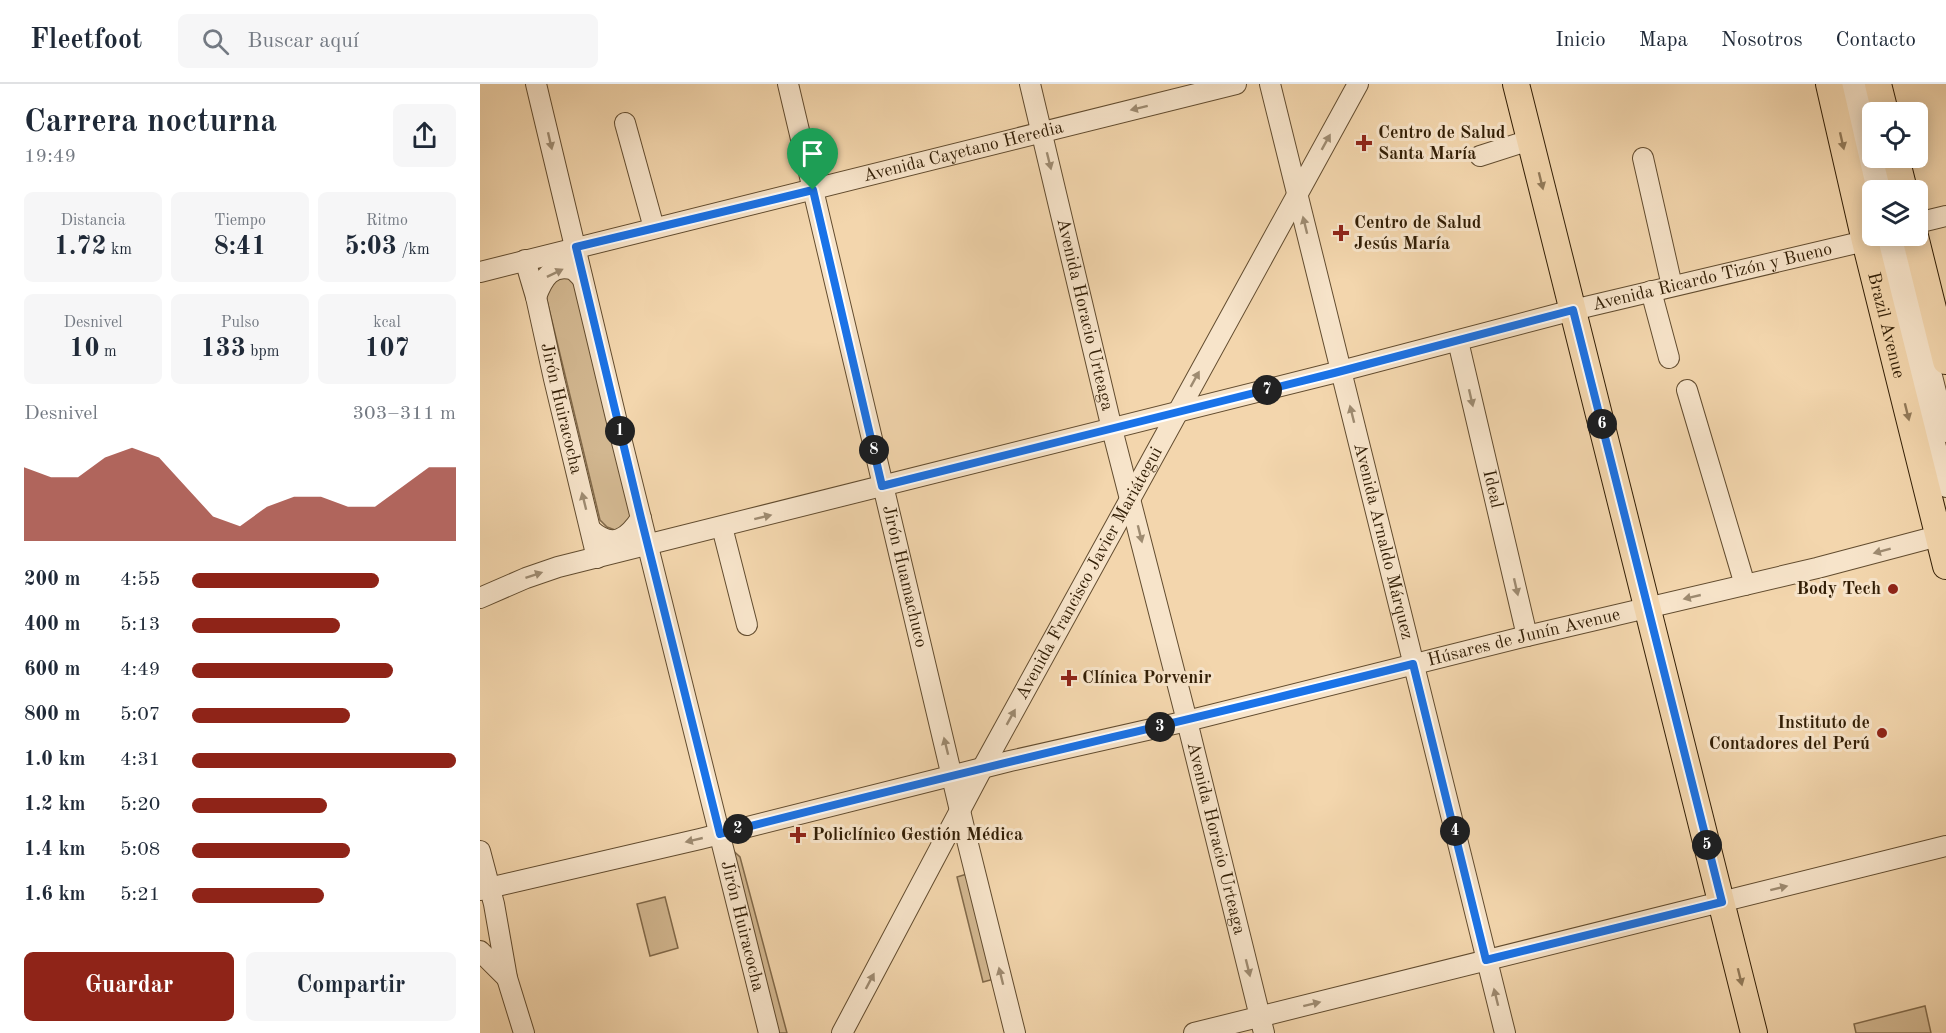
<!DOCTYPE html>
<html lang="es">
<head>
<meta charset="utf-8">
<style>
	:root { --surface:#fff; --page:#f6f6f7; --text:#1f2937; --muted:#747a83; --line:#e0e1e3; --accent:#8f2418 }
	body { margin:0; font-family:"Old Standard TT",serif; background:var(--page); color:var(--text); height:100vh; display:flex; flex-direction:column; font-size:22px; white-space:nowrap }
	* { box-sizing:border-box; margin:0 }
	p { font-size:20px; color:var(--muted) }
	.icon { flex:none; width:33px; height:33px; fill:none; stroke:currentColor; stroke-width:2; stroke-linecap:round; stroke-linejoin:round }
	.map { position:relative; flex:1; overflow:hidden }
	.details { display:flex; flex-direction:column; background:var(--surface); width:480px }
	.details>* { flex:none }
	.fabs { position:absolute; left:1382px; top:18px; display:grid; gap:12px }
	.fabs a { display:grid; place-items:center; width:66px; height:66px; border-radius:9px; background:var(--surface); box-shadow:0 3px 15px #0003; font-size:30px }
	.pin { position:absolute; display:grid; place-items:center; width:51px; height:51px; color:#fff; margin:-62px -26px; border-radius:50% 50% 50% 0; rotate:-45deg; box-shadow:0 0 6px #0007 }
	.pin .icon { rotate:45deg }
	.km { position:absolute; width:30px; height:30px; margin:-15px; border-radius:50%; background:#222; color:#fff; font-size:16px; line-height:30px; text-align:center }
	.round { display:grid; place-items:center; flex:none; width:63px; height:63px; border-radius:9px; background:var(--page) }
	.summary { display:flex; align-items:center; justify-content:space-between; height:102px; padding:0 24px }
	h1 { font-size:33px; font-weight:700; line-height:45px }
	.figures { display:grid; grid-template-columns:repeat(3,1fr); gap:9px; height:102px; padding:6px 24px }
	.figures div { display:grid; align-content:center; border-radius:9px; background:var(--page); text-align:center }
	.figures b { font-size:26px; font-weight:700 }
	.figures small { font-size:16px; font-weight:400 }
	.figures p { font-size:16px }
	.chart { height:168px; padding:12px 24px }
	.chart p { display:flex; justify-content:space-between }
	.chart svg { width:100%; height:108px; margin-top:6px; fill:var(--accent); opacity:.7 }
	.cta { display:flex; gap:12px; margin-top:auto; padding:12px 24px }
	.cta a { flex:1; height:69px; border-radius:9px; background:var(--accent); color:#fff; font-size:24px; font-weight:700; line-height:69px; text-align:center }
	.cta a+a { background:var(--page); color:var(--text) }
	ul { padding:0 24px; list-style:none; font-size:20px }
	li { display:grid; grid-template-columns:96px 72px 1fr; align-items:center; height:45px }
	li i { height:15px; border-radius:8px; background:var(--accent) }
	header { display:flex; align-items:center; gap:36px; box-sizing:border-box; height:84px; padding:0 30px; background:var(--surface); border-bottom:2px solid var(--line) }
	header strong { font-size:28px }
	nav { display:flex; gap:33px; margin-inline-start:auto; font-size:21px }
	.search { width:420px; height:54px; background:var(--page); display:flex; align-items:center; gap:15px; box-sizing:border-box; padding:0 21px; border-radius:9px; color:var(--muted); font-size:22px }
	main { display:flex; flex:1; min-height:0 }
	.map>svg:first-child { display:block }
	.green { fill:#d2b790; stroke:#826a4a; stroke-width:1.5 }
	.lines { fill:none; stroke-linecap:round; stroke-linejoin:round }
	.minor-casing { stroke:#624c2f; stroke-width:22 }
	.major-casing { stroke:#321e05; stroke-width:28 }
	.minor { stroke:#f7e4ca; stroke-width:20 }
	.major { stroke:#f3d6ad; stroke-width:26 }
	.oneway { fill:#9e8b71 }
	.oneway2 { fill:#927a59 }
	.route-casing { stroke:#fff; stroke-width:12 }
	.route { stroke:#1a73e8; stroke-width:8 }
	.poi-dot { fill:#8f2418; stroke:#f7e4ca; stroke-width:2 }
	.labels { text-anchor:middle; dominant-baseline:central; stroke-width:6; stroke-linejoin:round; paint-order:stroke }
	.poi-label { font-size:18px; font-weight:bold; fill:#321e05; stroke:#f7e4ca; text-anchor:start }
	.street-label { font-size:18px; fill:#321e05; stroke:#f7e4ca }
</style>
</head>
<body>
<header>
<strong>Fleetfoot</strong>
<div class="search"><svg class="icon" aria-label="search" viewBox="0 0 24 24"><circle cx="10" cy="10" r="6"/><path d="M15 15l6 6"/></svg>Buscar aquí</div>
<nav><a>Inicio</a><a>Mapa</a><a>Nosotros</a><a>Contacto</a></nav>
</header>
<main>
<section class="details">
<div class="summary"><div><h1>Carrera nocturna</h1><p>19:49</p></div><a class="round"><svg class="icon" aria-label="share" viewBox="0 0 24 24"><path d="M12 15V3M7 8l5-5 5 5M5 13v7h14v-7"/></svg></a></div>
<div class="figures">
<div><p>Distancia</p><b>1.72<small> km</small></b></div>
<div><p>Tiempo</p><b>8:41</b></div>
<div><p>Ritmo</p><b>5:03<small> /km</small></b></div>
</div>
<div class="figures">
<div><p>Desnivel</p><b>10<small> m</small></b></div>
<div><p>Pulso</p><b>133<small> bpm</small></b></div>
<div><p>kcal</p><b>107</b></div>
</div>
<div class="chart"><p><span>Desnivel</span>303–311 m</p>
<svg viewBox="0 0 160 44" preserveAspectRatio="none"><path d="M0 44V14L10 18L20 18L30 10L40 6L50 10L60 22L70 34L80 38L90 30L100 26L110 26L120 30L130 30L140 22L150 14L160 14V44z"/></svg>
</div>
<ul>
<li><b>200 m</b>4:55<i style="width:71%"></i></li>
<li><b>400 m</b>5:13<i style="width:56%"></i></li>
<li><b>600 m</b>4:49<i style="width:76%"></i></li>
<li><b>800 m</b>5:07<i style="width:60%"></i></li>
<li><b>1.0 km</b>4:31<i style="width:100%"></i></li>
<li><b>1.2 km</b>5:20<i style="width:51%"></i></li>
<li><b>1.4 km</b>5:08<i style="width:60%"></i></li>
<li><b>1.6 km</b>5:21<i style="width:50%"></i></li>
</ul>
<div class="cta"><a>Guardar</a><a>Compartir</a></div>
</section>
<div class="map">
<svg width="1466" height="949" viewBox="0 0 1466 949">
	<rect width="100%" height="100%" fill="#f3d6ad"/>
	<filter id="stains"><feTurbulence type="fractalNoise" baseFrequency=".00333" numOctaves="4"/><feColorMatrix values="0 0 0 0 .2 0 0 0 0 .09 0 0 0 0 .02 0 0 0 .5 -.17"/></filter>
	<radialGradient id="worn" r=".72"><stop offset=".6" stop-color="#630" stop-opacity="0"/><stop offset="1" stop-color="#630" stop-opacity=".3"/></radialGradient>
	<g class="green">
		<polygon points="93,192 155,428 151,439 135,446 127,443 120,436 65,208 74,193"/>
		<polygon points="247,761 260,773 307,949 296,949"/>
		<polygon points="487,790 514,895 503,898 477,793"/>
		<polygon points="185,813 198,864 170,872 157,820"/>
		<polygon points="1445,922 1451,949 1376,949 1374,940"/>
	</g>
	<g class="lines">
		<g class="minor-casing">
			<g id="minor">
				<path id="s1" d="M56,0L136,334L289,949"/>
				<path id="s2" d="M308,0L486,752L535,949"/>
				<path id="s3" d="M550,0L632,345L707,637L784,949"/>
				<path id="s4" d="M790,0L1025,949"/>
				<polyline points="1366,0 1392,107"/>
				<polyline points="1380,0 1392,48"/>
				<polyline points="145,39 174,144"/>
				<polyline points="1000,72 1050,56"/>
				<polyline points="1163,74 1192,202"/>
				<polyline points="1398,74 1406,106"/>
				<polyline points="1437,139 1466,132"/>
				<polyline points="1403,152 1466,403"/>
				<polyline points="1417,152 1466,348"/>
				<path id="s5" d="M45,176L56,213L74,295L117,474"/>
				<path id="s6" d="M0,188L756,0"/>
				<polyline points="1171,207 1189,274"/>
				<path d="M56,213C63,194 72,179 94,186L102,194"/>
				<path id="s7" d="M978,257L1047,552"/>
				<polyline points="1207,306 1265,501"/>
				<polyline points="242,443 267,541"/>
				<path d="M111,446C133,466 148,454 161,434"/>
				<path id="s8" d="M0,514L46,494L78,483L861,287L1093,226L1385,157"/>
				<polyline points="0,767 14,820 27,894 44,949"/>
				<path id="s9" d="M0,806L220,755L530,677L707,637L1047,552L1337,484L1458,452"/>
				<polyline points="0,867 27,894"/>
				<path id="s10" d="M362,949L503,683L878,0"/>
				<polyline points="714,949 1466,762"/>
			</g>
		</g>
		<g class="major-casing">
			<g id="major">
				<polyline points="1036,0 1274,949"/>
				<path id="s11" d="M1349,0L1385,157L1466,482"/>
				<polyline points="1398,0 1405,28"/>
				<polyline points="1416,74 1424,106"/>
				<polyline points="1435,152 1466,277"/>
			</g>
		</g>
		<use href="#minor" class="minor"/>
		<use href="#major" class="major"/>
	</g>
	<defs><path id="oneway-solid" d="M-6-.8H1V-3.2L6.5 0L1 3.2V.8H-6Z" transform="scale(1.5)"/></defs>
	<g class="oneway">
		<use href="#oneway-solid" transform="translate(659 24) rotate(166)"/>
		<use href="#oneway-solid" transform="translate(70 57) rotate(77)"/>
		<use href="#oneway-solid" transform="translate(846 58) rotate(-61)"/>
		<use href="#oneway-solid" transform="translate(569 77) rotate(76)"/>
		<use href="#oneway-solid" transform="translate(825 141) rotate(-104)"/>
		<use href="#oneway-solid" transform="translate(75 189) rotate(-26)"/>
		<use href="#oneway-solid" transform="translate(715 295) rotate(-61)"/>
		<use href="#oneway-solid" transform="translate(991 314) rotate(77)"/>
		<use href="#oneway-solid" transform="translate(872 330) rotate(-104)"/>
		<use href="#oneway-solid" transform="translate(104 417) rotate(-104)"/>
		<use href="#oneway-solid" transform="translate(283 433) rotate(-14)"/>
		<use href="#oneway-solid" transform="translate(660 450) rotate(76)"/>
		<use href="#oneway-solid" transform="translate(1402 467) rotate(165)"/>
		<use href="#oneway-solid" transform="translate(54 491) rotate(-18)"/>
		<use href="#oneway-solid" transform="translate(1036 503) rotate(77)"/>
		<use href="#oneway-solid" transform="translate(1212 513) rotate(167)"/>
		<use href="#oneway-solid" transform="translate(531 633) rotate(-61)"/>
		<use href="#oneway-solid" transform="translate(466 662) rotate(-104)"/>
		<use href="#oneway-solid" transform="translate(214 756) rotate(167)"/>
		<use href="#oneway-solid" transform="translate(1299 804) rotate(-14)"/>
		<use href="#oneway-solid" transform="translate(768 884) rotate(76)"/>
		<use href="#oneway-solid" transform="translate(521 892) rotate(-104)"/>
		<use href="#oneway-solid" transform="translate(390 897) rotate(-62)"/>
		<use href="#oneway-solid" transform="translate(1016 913) rotate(-104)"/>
		<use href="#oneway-solid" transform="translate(832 920) rotate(-14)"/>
	</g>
	<g class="oneway2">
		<use href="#oneway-solid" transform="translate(1362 57) rotate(77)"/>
		<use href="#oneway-solid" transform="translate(1061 97) rotate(76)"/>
		<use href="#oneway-solid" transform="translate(1427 328) rotate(76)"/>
		<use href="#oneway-solid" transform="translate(1260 893) rotate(76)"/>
	</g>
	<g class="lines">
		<g class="route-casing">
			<path id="route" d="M333,106L402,402L854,289L1093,226L1242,818L1006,876L933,580C703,638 470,690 240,750L161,434L96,163Z"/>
		</g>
		<use href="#route" class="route"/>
	</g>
	<g class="poi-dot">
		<path d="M881 50h6v6h6v6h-6v6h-6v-6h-6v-6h6z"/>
		<path d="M858 140h6v6h6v6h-6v6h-6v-6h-6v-6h6z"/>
		<circle cx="1413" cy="505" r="6"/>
		<path d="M586 585h6v6h6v6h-6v6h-6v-6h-6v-6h6z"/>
		<circle cx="1402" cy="649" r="6"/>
		<path d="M315 742h6v6h6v6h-6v6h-6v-6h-6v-6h6z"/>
	</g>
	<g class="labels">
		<g class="poi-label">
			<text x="898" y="49">Centro de Salud<tspan x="898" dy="21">Santa María</tspan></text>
			<text x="874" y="139">Centro de Salud<tspan x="874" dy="21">Jesús María</tspan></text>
			<text x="1401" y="505" text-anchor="end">Body Tech</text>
			<text x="602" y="594">Clínica Porvenir</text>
			<text x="1390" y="639" text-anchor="end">Instituto de<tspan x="1390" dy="21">Contadores del Perú</tspan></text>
			<text x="332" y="751">Policlínico Gestión Médica</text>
		</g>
		<g class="street-label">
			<text stroke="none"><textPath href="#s6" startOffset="498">Avenida Cayetano Heredia</textPath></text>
			<text stroke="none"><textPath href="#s8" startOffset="1274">Avenida Ricardo Tizón y Bueno</textPath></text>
			<text stroke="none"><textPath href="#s3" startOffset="237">Avenida Horacio Urteaga</textPath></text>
			<text stroke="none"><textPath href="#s11" startOffset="248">Brazil Avenue</textPath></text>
			<text stroke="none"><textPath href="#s5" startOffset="153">Jirón Huiracocha</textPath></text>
			<text stroke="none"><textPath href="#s7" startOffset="152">Ideal</textPath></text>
			<text stroke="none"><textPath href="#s4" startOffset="471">Avenida Arnaldo Márquez</textPath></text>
			<text stroke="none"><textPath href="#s10" startOffset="522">Avenida Francisco Javier Mariátegui</textPath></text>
			<text stroke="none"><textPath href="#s2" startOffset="506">Jirón Huamachuco</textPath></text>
			<text stroke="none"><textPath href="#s9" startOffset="1074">Húsares de Junín Avenue</textPath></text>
			<text stroke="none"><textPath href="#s3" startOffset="777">Avenida Horacio Urteaga</textPath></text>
			<text stroke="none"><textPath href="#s1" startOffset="867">Jirón Huiracocha</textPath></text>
		</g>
	</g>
	<rect width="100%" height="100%" filter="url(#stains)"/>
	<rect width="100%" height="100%" fill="url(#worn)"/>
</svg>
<div class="fabs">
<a><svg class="icon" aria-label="locate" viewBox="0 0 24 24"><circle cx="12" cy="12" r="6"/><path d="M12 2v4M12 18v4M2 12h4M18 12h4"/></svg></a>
<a><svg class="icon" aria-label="layers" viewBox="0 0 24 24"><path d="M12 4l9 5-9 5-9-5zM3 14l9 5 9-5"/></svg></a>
</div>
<div class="pin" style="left:333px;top:106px;background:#1e9e55"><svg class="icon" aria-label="arrive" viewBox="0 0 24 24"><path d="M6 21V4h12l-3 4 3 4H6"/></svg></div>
<b class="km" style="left:140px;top:347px">1</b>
<b class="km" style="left:258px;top:745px">2</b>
<b class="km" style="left:680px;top:643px">3</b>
<b class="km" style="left:975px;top:747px">4</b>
<b class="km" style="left:1227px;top:761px">5</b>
<b class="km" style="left:1122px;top:340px">6</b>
<b class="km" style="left:787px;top:306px">7</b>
<b class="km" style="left:394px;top:366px">8</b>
</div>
</main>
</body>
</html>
